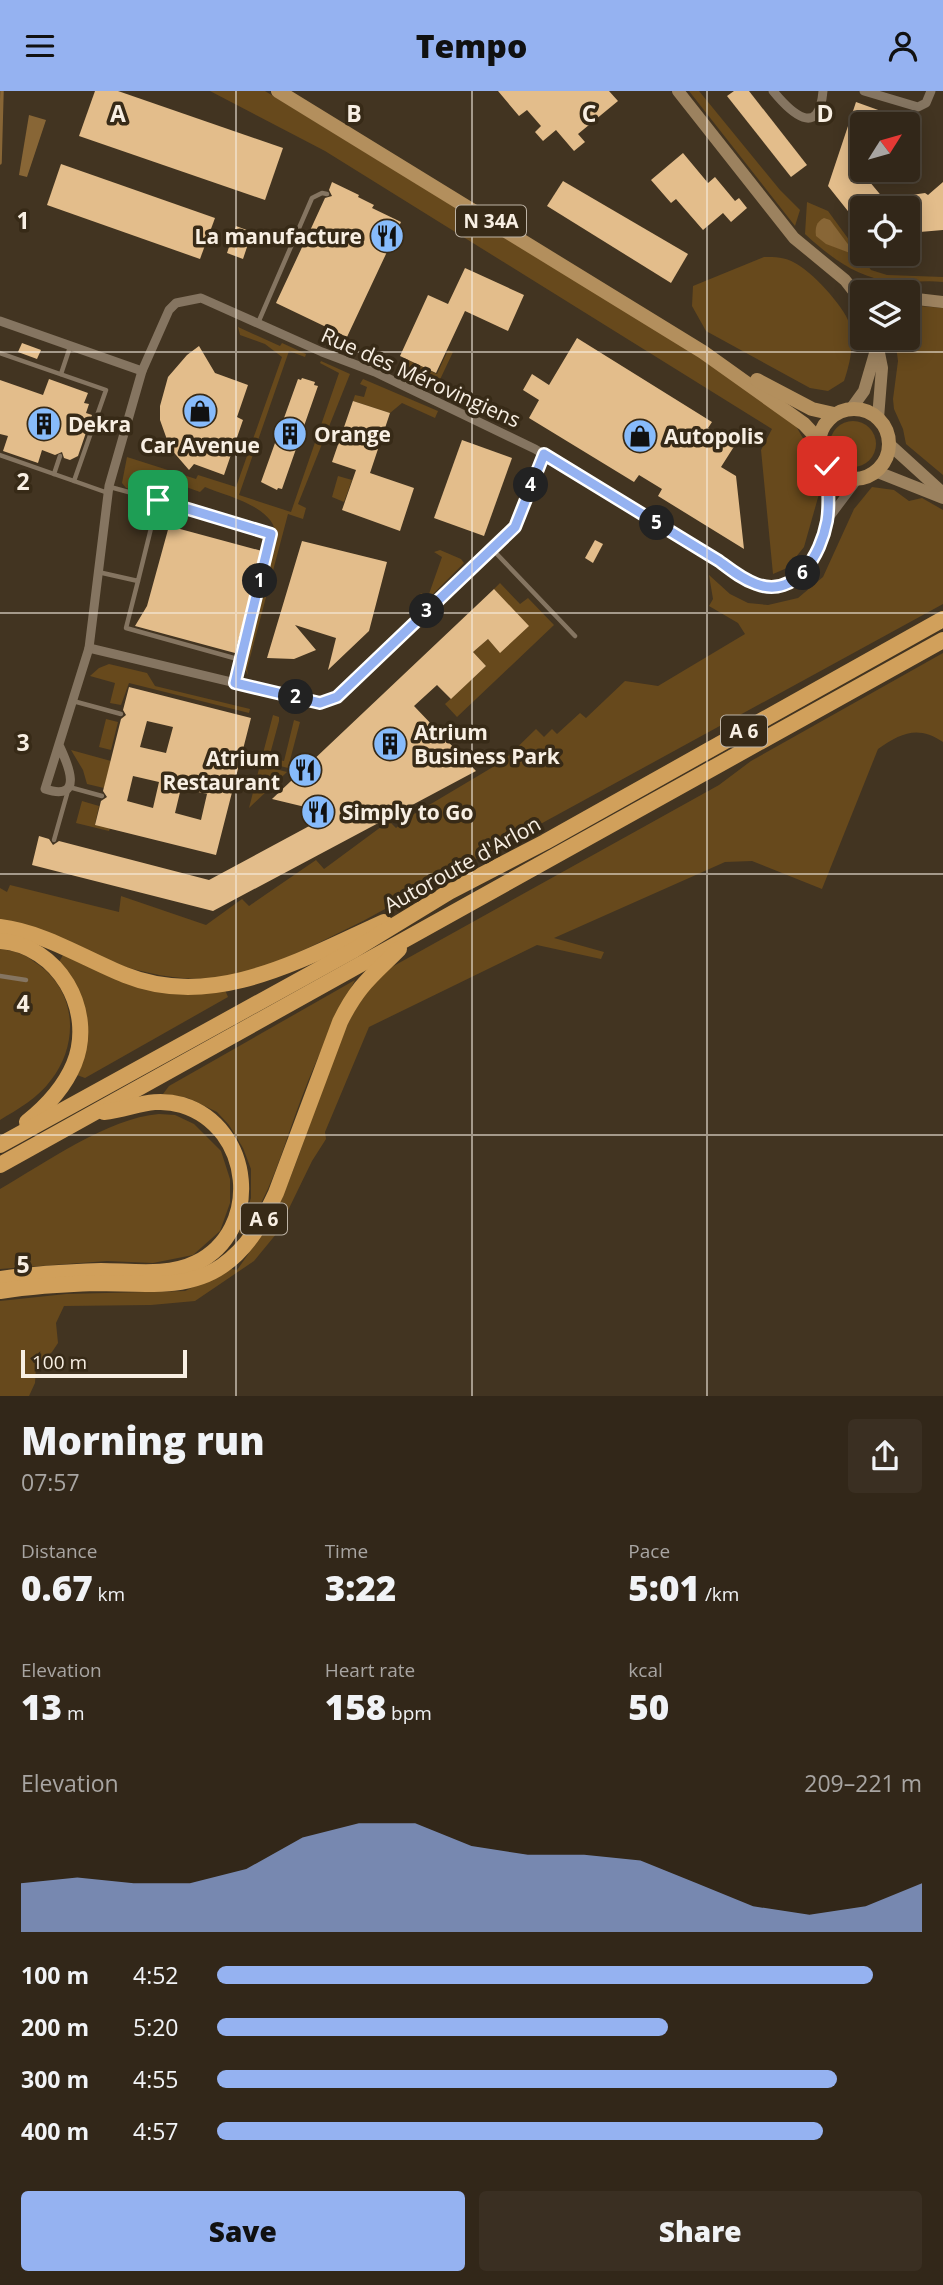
<!DOCTYPE html>
<html lang="en">
<head>
<meta charset="utf-8">
<style>
	:root { --surface:#322719; --page:#3a2f22; --text:#f1f3f6; --muted:#a8a5a2; --line:#4d4438; --accent:#95b2f1 }
	body { margin:0; font-family:"Open Sans",sans-serif; background:var(--page); color:var(--text); height:100vh; display:flex; flex-direction:column; font-size:26px; white-space:nowrap }
	* { box-sizing:border-box; margin:0 }
	p { font-size:23px; color:var(--muted) }
	.icon { flex:none; width:38px; height:38px; fill:none; stroke:currentColor; stroke-width:2; stroke-linecap:round; stroke-linejoin:round }
	.map { position:relative; height:1305px; overflow:hidden }
	.panel { display:flex; flex-direction:column; background:var(--surface); flex:1 }
	.panel>* { flex:none }
	.needle { width:46px; rotate:53deg }
	.fabs { position:absolute; left:850px; top:21px; display:grid; gap:14px }
	.fabs a { display:grid; place-items:center; width:70px; height:70px; border-radius:7px; background:var(--surface); box-shadow:0 4px 18px #0003,0 0 0 2px var(--line); font-size:35px }
	.scale { position:absolute; left:21px; bottom:18px; width:166px; box-sizing:border-box; padding-left:7px; border:4px solid #f8efe3; border-top:0; font-size:19px; line-height:24px; white-space:nowrap; color:#f8efe3; -webkit-text-stroke:5px #372a17; paint-order:stroke }
	.pin { position:absolute; display:grid; place-items:center; width:60px; height:60px; color:#fff; margin:-30px; border-radius:14px; box-shadow:0 4px 10px #0006 }
	.km { position:absolute; width:35px; height:35px; margin:-18px; border-radius:50%; background:#222; color:#fff; font-size:19px; line-height:35px; text-align:center }
	.round { display:grid; place-items:center; flex:none; width:74px; height:74px; border-radius:7px; background:var(--page) }
	.summary { display:flex; align-items:center; justify-content:space-between; height:119px; padding:0 21px }
	h1 { font-size:38px; font-weight:800; line-height:52px }
	.stats { display:grid; grid-template-columns:repeat(3,1fr); gap:10px; height:119px; padding:7px 21px }
	.stats div { display:grid; align-content:center }
	.stats b { font-size:35px; font-weight:800 }
	.stats small { font-size:19px; font-weight:400 }
	.stats p { font-size:19px }
	.chart { height:196px; padding:14px 21px }
	.chart p { display:flex; justify-content:space-between }
	.chart svg { width:100%; height:126px; margin-top:7px; fill:var(--accent); opacity:.7 }
	.button { display:flex; gap:14px; margin-top:auto; padding:14px 21px }
	.button a { flex:1; height:80px; border-radius:7px; background:var(--accent); color:#111; font-size:28px; font-weight:800; line-height:80px; text-align:center }
	.button a+a { background:var(--page); color:var(--text) }
	ul { padding:0 21px; list-style:none; font-size:23px }
	li { display:grid; grid-template-columns:112px 84px 1fr; align-items:center; height:52px }
	li i { height:18px; border-radius:9px; background:var(--accent) }
	header { display:flex; justify-content:space-between; align-items:center; height:91px; padding:0 21px; background:var(--accent); color:#111; font-size:32px; font-weight:800 }
	.map>svg:first-child { display:block }
	.green { fill:#67491c }
	.water { fill:#886636 }
	.lines { fill:none; stroke-linecap:round; stroke-linejoin:round }
	.stream { stroke:#886636; stroke-width:3.5 }
	.building { fill:#e3bd8b; fill-rule:evenodd }
	.lane { stroke:#857561; stroke-width:4.5 }
	.street { stroke:#857561; stroke-width:9 }
	.secondary { stroke:#9c825f; stroke-width:12 }
	.primary { stroke:#b38f5d; stroke-width:14 }
	.highway { stroke:#d1a05b; stroke-width:16 }
	.route-casing { stroke:#fff; stroke-width:14 }
	.route { stroke:#95b2f1; stroke-width:9 }
	.grid { fill:none; stroke:#f8efe3; stroke-width:2; stroke-opacity:0.55 }
	.labels { text-anchor:middle; dominant-baseline:central; stroke-width:7; stroke-linejoin:round; paint-order:stroke }
	.shield { fill:#372a17; stroke:#beb4a6; stroke-width:2 }
	.shield-label { font-size:19px; font-weight:bold; fill:#f8efe3 }
	.poi-label { font-size:21px; font-weight:bold; fill:#f8efe3; stroke:#372a17; text-anchor:start }
	.street-label { font-size:21px; fill:#f8efe3; stroke:#372a17 }
	.grid-label { font-size:23px; text-anchor:middle; font-weight:bold; fill:#f8efe3; stroke:#372a17; stroke-width:7; stroke-linejoin:round; paint-order:stroke }
</style>
</head>
<body>
<header><svg class="icon" aria-label="menu" viewBox="0 0 24 24"><path d="M4 6h16M4 12h16M4 18h16"/></svg>Tempo<svg class="icon" aria-label="person" viewBox="0 0 24 24"><circle cx="12" cy="8" r="4"/><path d="M4 21q1-7 8-7t8 7"/></svg></header>
<div class="map">
<svg width="943" height="1305" viewBox="0 0 943 1305">
	<rect width="100%" height="100%" fill="#423421"/>
	<g class="green">
		<polygon points="210,0 265,0 734,287 796,335 808,356 810,370 816,383 819,403 804,456 787,477 773,483 761,359 772,338 325,60"/>
		<polygon points="689,0 699,0 780,99 800,119 795,135"/>
		<path d="M807,111L828,120L871,179L887,184L943,186V191C926,189 909,192 892,190C858,188 829,165 805,143Z"/>
		<path d="M764,166C775,166 785,166 795,172C810,179 844,215 849,232C855,251 850,272 844,290L828,300L810,297L706,240L692,215L693,195Z"/>
		<polygon points="908,214 943,217 943,384 906,353 903,338 894,318 893,308 898,270 895,247 908,247"/>
		<path d="M238,236L280,255L282,252L306,263L305,266L289,260L239,404L291,421L339,282L320,272L321,270L350,283L298,413L306,417L303,428L288,423L247,578L248,584L245,578L276,446C276,416 229,406 205,396L200,401L161,387L154,405L126,397L122,392L127,366L196,388L198,384L236,396L282,266L265,253L240,244Z"/>
		<polygon points="448,259 453,261 436,297 400,280 406,268 437,283"/>
		<polygon points="363,288 438,320 435,327 402,312 390,322 353,310 355,304 364,306 367,296 360,293"/>
		<circle cx="853" cy="353" r="23"/>
		<polygon points="338,385 352,389 344,411 332,406"/>
		<path d="M872,396L894,399L909,410L922,407L943,419V513L363,830C315,853 265,882 212,887C147,894 61,852 0,829V797L7,801L10,794L119,821L121,805L206,834L242,808L249,815L316,769L324,778L389,730L396,737L409,726L503,670L536,638L544,646L552,638L557,643L580,622L586,627L625,590L658,595L745,543L738,532L709,515L713,508L709,484L730,503L748,512L768,514L798,507L823,486L854,418Z"/>
		<polygon points="440,459 461,468 464,472 422,514 418,507 421,502 429,503 442,466 434,461"/>
		<polygon points="500,492 520,513 528,507 554,534 457,626 445,613 486,575 473,561 488,548 500,561 528,535 494,498"/>
		<path d="M943,562V651C918,634 901,642 878,658L822,798L752,770L725,771L554,847L604,861L601,868L537,854L369,936L325,1041L326,1048L312,1070L277,1142L254,1170L195,1210L151,1214L64,1215L56,1232L58,1252L52,1261L36,1275L35,1292L29,1305H0V1210L66,1203L185,1200L231,1178L237,1179C260,1147 280,1115 294,1077C319,1014 336,933 381,882L719,694L751,670Z"/>
		<polygon points="109,573 147,582 155,595 250,618 249,622 129,592 121,614 110,612 115,592 90,585 99,577"/>
		<polygon points="273,624 279,626 279,630 269,667 284,670 294,629 300,631 288,677 261,670"/>
		<polygon points="106,628 118,631 111,659 99,656"/>
		<polygon points="71,659 111,670 104,697 87,693 83,679"/>
		<polygon points="260,674 287,681 249,717"/>
		<polygon points="82,710 99,715 95,733 110,737 109,740 76,732"/>
		<path d="M0,858C7,859 14,860 21,863C27,865 33,870 39,874C77,902 79,953 51,989C38,1007 18,1018 0,1029Z"/>
		<polygon points="63,864 118,888 225,899 228,906 85,987 77,984 82,971 59,871"/>
		<path d="M355,889C335,929 315,970 300,1011C283,1056 271,1105 242,1143L239,1142L251,1107V1078L243,1057L229,1034L217,1021L188,1007L163,1003L169,995Z"/>
		<path d="M159,1023L175,1024L194,1033L221,1060L230,1088V1112L220,1140L193,1164L153,1172L107,1170L0,1178V1098C45,1072 108,1027 159,1023Z"/>
	</g>
	<g class="water">
		<polygon points="29,24 46,29 27,86 19,84"/>
		<path d="M824,127L830,129L853,160L850,162L826,153L816,145C815,137 816,131 824,127Z"/>
	</g>
	<g class="lines">
		<polyline class="stream" points="0,72 2,0"/>
	</g>
	<g class="building">
		<polygon points="95,0 118,0 283,57 265,109 79,45"/>
		<polygon points="498,0 609,0 618,10 578,43 585,51 574,60 556,39 543,50 535,41 541,35 527,19 519,25"/>
		<polygon points="734,0 749,0 807,74 791,86 727,5"/>
		<polygon points="856,11 881,20 877,33 863,33 863,79 867,81 864,84 884,108 925,102 928,104 943,91 943,139 908,142 908,117 863,117 863,139 828,95"/>
		<polygon points="683,62 708,92 715,86 735,110 739,107 747,117 731,131 723,122 703,139 676,108 671,112 651,89"/>
		<polygon points="61,73 215,127 200,168 47,114"/>
		<polygon points="563,90 688,163 671,192 547,115"/>
		<polygon points="332,91 359,104 358,106 374,114 372,117 401,131 347,246 276,212 304,152 310,151 308,144 325,107 332,105 329,99"/>
		<polygon points="236,135 252,141 243,168 227,162"/>
		<polygon points="465,177 524,204 508,240 465,220 436,282 400,265 428,204 448,213"/>
		<polygon points="577,247 712,331 708,337 735,354 721,376 736,385 744,458 658,405 662,398 639,384 634,391 529,327 539,309 523,299 532,283 549,294"/>
		<polygon points="22,252 41,259 37,268 18,261"/>
		<polygon points="199,255 215,282 248,294 237,326 243,329 224,384 194,373 189,379 170,357 160,329 160,315 168,286 187,264"/>
		<polygon points="302,287 315,291 314,294 318,295 282,398 278,397 277,399 261,391 298,288 301,289"/>
		<polygon points="49,288 88,302 84,312 89,313 86,322 92,324 78,365 70,369 64,367 62,361 55,364 42,359 38,372 3,360 8,345 0,343 0,289 43,304"/>
		<polygon points="353,310 390,322 370,382 414,397 400,440 342,419 356,379 332,371"/>
		<polygon points="462,349 512,367 484,445 434,427"/>
		<polygon points="169,435 262,460 235,562 135,535 147,515"/>
		<polygon points="595,449 603,453 593,472 585,467"/>
		<polygon points="302,450 387,471 369,540 328,579 336,547 295,534 316,559 294,568 267,567"/>
		<polygon points="494,498 529,535 500,562 488,548 473,561 486,575 451,608 437,594 414,615 476,680 213,820 32,774 39,745 49,748 53,754 59,750 209,789 313,733 330,722 272,708"/>
		<path d="M129,596L251,627L216,764L95,734L101,710L107,706L103,700L121,628L126,624L123,619ZM147,630L173,636L166,662L140,656ZM133,685L159,691L153,717L127,710ZM181,697L207,703L201,729L175,722Z"/>
	</g>
	<g class="lines">
		<g class="lane">
			<polyline points="297,144 306,148"/>
			<polyline points="258,232 312,107 322,102 327,103"/>
			<polyline points="0,262 106,299 74,390 0,364"/>
			<polyline points="61,283 70,256"/>
			<polyline points="54,383 60,365"/>
			<polyline points="74,390 108,402"/>
			<polyline points="158,409 271,443 235,591"/>
			<polyline points="493,459 575,545"/>
			<polyline points="98,481 138,490 158,409 110,396"/>
			<polyline points="138,490 126,537 241,569"/>
			<polyline points="73,610 121,623"/>
			<polyline points="54,749 69,696 102,705"/>
			<polyline points="0,885 26,889"/>
		</g>
		<g class="street">
			<path d="M773,0C791,22 819,48 823,0"/>
			<polyline points="864,0 918,16 926,12 931,0"/>
			<polyline points="0,230 142,280"/>
			<polyline points="828,428 858,388"/>
			<path d="M89,557L311,610C321,612 327,611 336,606L515,436L544,363"/>
			<path d="M59,654C68,673 85,711 45,698L89,557L109,395L142,280L169,219L176,212L201,207L322,261L375,281L535,358L719,470C731,479 742,488 756,493C796,508 821,462 827,430C830,412 828,392 827,375"/>
		</g>
		<g class="secondary">
			<polyline points="678,0 794,147 845,189 863,212"/>
			<polyline points="908,207 943,211"/>
			<polyline points="876,247 882,277 878,327"/>
			<polyline points="851,318 864,300 876,259"/>
			<polyline points="889,353 943,402"/>
			<polyline points="875,380 943,407"/>
		</g>
		<g class="primary">
			<polyline points="278,0 703,261 804,333 818,348"/>
			<polyline points="757,289 812,318 834,323"/>
			<circle cx="854" cy="353" r="35"/>
		</g>
		<g class="highway">
			<path d="M0,836C43,841 85,868 125,884C214,920 304,867 384,831"/>
			<path d="M0,850C58,854 96,919 74,973C64,997 47,1015 27,1031"/>
			<polyline points="0,1054 354,859 449,801 545,751 943,528"/>
			<polyline points="0,1074 943,549"/>
			<path d="M0,1188C33,1183 67,1181 101,1180C131,1180 168,1186 196,1172C263,1139 253,1036 182,1014C151,1005 133,1018 104,1021"/>
			<path d="M0,1200C32,1195 64,1193 96,1192C138,1192 186,1200 222,1175C248,1157 263,1130 276,1102L340,931C358,894 372,885 399,858"/>
		</g>
	</g>
	<g class="lines">
		<g class="route-casing">
			<path id="route" d="M158,409L271,443L235,592L320,612L337,606L515,436L544,363L719,470C731,479 742,488 756,493C796,508 821,463 827,430C830,412 828,393 827,375"/>
		</g>
		<use href="#route" class="route"/>
	</g>
	<path class="grid" d="M236,0V1305M472,0V1305M707,0V1305M0,261H943M0,522H943M0,783H943M0,1044H943"/>
	<defs>
		<g id="restaurant-disc" transform="scale(1.75)"><circle r="9.5" fill="#87bbfb" stroke="#372a17"/><path d="M-5-6h1v4h1v-4h1v4h1v-4h1v5L-1.5 .5V6h-2V.5L-5-1ZM5-6V6H3V1.5H1.5Q1.5-4 5-6Z" fill="#111"/></g>
		<g id="shop-disc" transform="scale(1.75)"><circle r="9.5" fill="#87bbfb" stroke="#372a17"/><path d="M-5-2.5h2.3a2.7 3.5 0 0 1 5.4 0H5L5.5 6h-11ZM-1.5-2.5h3a1.5 2.3 0 0 0-3 0Z" fill="#111"/></g>
		<g id="building-disc" transform="scale(1.75)"><circle r="9.5" fill="#87bbfb" stroke="#372a17"/><path d="M-4-6H4V6H1V3H-1V6H-4ZM-2.5-4.3h1.7v1.8h-1.7ZM.8-4.3h1.7v1.8H.8ZM-2.5-1h1.7V.8h-1.7ZM.8-1h1.7V.8H.8Z" fill="#111"/></g>
	</defs>
	<g fill-rule="evenodd">
		<use href="#restaurant-disc" x="387" y="145"/>
		<use href="#shop-disc" x="200" y="320"/>
		<use href="#building-disc" x="44" y="333"/>
		<use href="#building-disc" x="290" y="343"/>
		<use href="#shop-disc" x="640" y="345"/>
		<use href="#building-disc" x="390" y="653"/>
		<use href="#restaurant-disc" x="305" y="679"/>
		<use href="#restaurant-disc" x="318" y="721"/>
	</g>
	<g class="labels">
		<g class="shield">
			<rect x="456" y="114.5" width="70" height="31" rx="5"/>
			<rect x="721" y="624.5" width="46" height="31" rx="5"/>
			<rect x="241" y="1112.5" width="46" height="31" rx="5"/>
		</g>
		<g class="shield-label">
			<text x="491" y="130">N 34A</text>
			<text x="744" y="640">A 6</text>
			<text x="264" y="1128">A 6</text>
		</g>
		<g class="poi-label">
			<text x="362" y="145" text-anchor="end">La manufacture</text>
			<text x="68" y="333">Dekra</text>
			<text x="314" y="343">Orange</text>
			<text x="664" y="345">Autopolis</text>
			<text x="200" y="354" text-anchor="middle">Car Avenue</text>
			<text x="414" y="641">Atrium<tspan x="414" dy="24">Business Park</tspan></text>
			<text x="280" y="667" text-anchor="end">Atrium<tspan x="280" dy="24">Restaurant</tspan></text>
			<text x="342" y="721">Simply to Go</text>
		</g>
		<g class="street-label">
			<text transform="translate(421 286) rotate(24)">Rue des Mérovingiens</text>
			<text transform="translate(462 773) rotate(-29)">Autoroute d'Arlon</text>
		</g>
	</g>
	<g class="grid-label">
		<text x="118" y="31">A</text>
		<text x="354" y="31">B</text>
		<text x="589" y="31">C</text>
		<text x="825" y="31">D</text>
		<text x="23" y="138">1</text>
		<text x="23" y="399">2</text>
		<text x="23" y="660">3</text>
		<text x="23" y="921">4</text>
		<text x="23" y="1182">5</text>
	</g>
</svg>
<div class="fabs">
<a><svg class="needle" viewBox="-14 -14 28 28"><path d="M0-13l5 13h-10z" fill="#e53935"/><path d="M0 13l5-13h-10z" fill="#a8a5a2"/></svg></a>
<a><svg class="icon" aria-label="locate" viewBox="0 0 24 24"><circle cx="12" cy="12" r="6"/><path d="M12 2v4M12 18v4M2 12h4M18 12h4"/></svg></a>
<a><svg class="icon" aria-label="layers" viewBox="0 0 24 24"><path d="M12 4l9 5-9 5-9-5zM3 14l9 5 9-5"/></svg></a>
</div>
<div class="scale">100 m</div>
<div class="pin" style="left:158px;top:409px;background:#1e9e55"><svg class="icon" aria-label="arrive" viewBox="0 0 24 24"><path d="M6 21V4h12l-3 4 3 4H6"/></svg></div>
<div class="pin" style="left:827px;top:375px;background:#d93025"><svg class="icon" aria-label="check" viewBox="0 0 24 24"><path d="M5 12l5 5 9-10"/></svg></div>
<b class="km" style="left:260px;top:490px">1</b>
<b class="km" style="left:296px;top:606px">2</b>
<b class="km" style="left:427px;top:520px">3</b>
<b class="km" style="left:531px;top:394px">4</b>
<b class="km" style="left:657px;top:432px">5</b>
<b class="km" style="left:803px;top:482px">6</b>
</div>
<section class="panel">
<div class="summary"><div><h1>Morning run</h1><p>07:57</p></div><a class="round"><svg class="icon" aria-label="share" viewBox="0 0 24 24"><path d="M12 15V3M7 8l5-5 5 5M5 13v7h14v-7"/></svg></a></div>
<div class="stats">
<div><p>Distance</p><b>0.67<small> km</small></b></div>
<div><p>Time</p><b>3:22</b></div>
<div><p>Pace</p><b>5:01<small> /km</small></b></div>
</div>
<div class="stats">
<div><p>Elevation</p><b>13<small> m</small></b></div>
<div><p>Heart rate</p><b>158<small> bpm</small></b></div>
<div><p>kcal</p><b>50</b></div>
</div>
<div class="chart"><p><span>Elevation</span>209–221 m</p>
<svg viewBox="0 0 160 44" preserveAspectRatio="none"><path d="M0 44V27L10 25L20 27L30 27L40 22L50 11L60 6L70 6L80 14L90 17L100 17L110 19L120 27L130 35L140 38L150 35L160 27V44z"/></svg>
</div>
<ul>
<li><b>100 m</b>4:52<i style="width:93%"></i></li>
<li><b>200 m</b>5:20<i style="width:64%"></i></li>
<li><b>300 m</b>4:55<i style="width:88%"></i></li>
<li><b>400 m</b>4:57<i style="width:86%"></i></li>
</ul>
<div class="button"><a>Save</a><a>Share</a></div>
</section>
</body>
</html>
